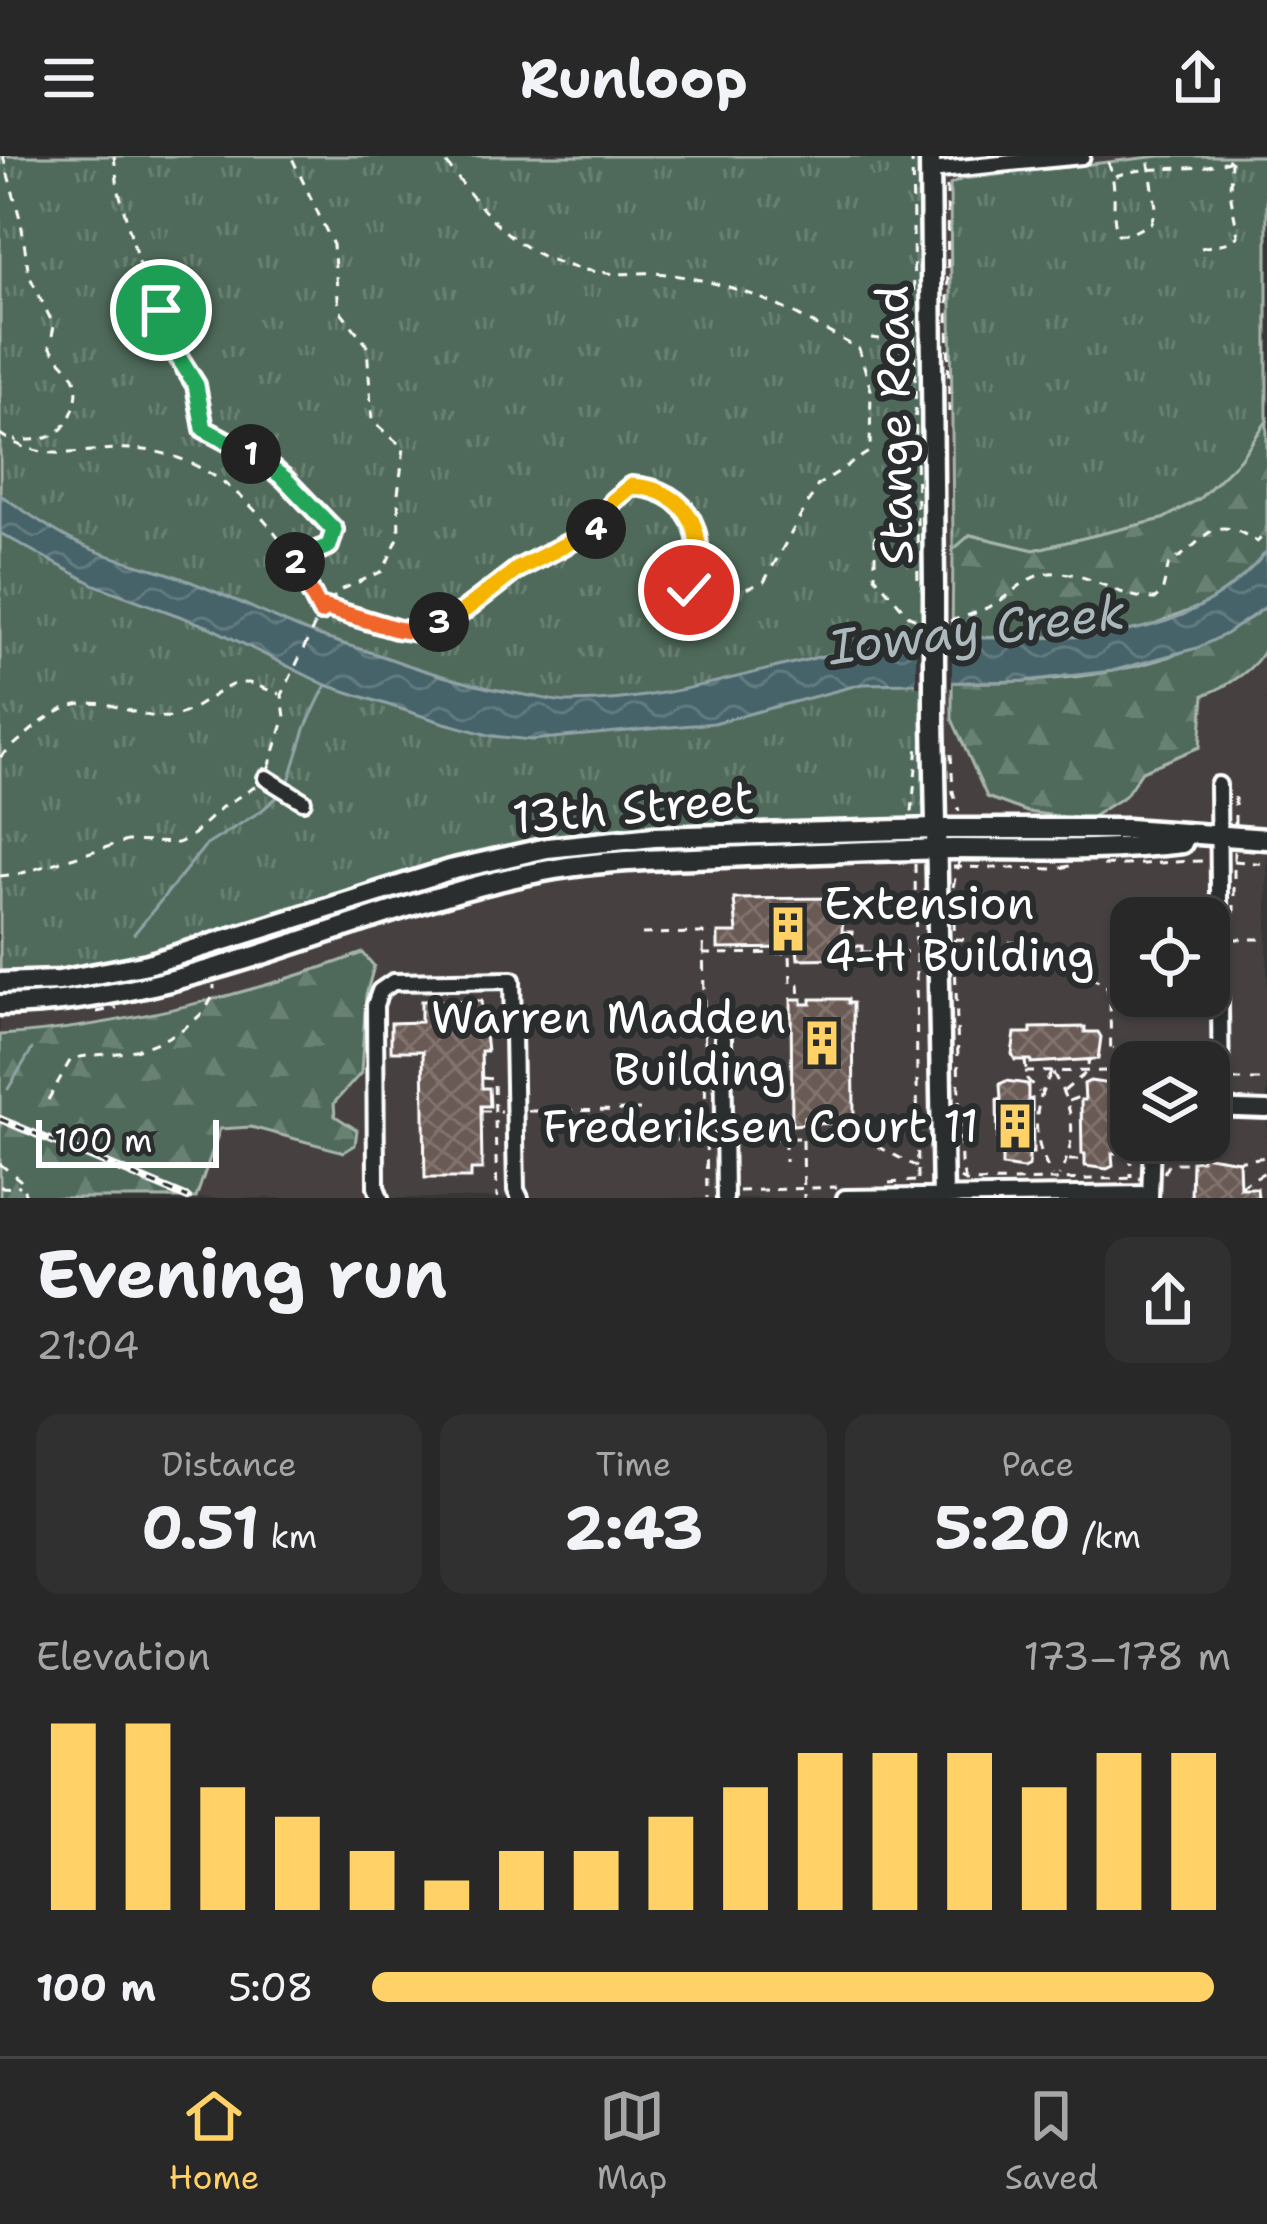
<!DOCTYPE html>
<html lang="en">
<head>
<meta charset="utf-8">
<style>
	:root { --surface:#292828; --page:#313030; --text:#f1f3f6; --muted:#a5a6a8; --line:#454445; --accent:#ffd166 }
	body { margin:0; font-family:"Shantell Sans",sans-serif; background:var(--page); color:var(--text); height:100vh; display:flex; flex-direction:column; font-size:45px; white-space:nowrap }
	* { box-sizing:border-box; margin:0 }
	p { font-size:39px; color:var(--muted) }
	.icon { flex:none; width:66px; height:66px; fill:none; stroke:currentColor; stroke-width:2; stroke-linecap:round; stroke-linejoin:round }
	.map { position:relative; height:1042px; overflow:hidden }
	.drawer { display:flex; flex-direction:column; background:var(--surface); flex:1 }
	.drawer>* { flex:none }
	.tools { position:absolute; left:1110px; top:741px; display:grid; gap:24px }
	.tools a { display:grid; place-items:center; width:120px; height:120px; border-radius:24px; background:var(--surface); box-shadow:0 3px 9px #0004,0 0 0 3px var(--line); font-size:60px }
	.scale { position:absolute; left:36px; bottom:30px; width:183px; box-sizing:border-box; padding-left:12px; border:6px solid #fff; border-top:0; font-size:33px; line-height:42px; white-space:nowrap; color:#fff; -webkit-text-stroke:9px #2a2d2e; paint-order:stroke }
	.pin { position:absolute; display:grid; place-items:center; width:102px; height:102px; color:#fff; margin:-51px; border:6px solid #fff; border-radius:50%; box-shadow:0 3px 12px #0007 }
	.km { position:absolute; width:60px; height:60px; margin:-30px; border-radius:50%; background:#222; color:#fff; font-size:33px; line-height:60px; text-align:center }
	.round { display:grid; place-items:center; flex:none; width:126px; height:126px; border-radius:24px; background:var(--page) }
	.headline { display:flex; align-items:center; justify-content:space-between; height:204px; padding:0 36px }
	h1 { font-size:66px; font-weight:700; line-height:90px }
	.stats { display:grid; grid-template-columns:repeat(3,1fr); gap:18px; height:204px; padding:12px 36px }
	.stats div { display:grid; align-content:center; border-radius:24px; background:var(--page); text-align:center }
	.stats b { font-size:60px; font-weight:700 }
	.stats small { font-size:33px; font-weight:400 }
	.stats p { font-size:33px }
	.chart { height:336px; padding:24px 36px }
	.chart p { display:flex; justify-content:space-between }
	.chart svg { width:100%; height:216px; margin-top:12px; stroke:var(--accent); stroke-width:6 }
	ul { padding:0 36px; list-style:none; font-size:39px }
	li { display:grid; grid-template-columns:192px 144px 1fr; align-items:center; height:90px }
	li i { height:30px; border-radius:15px; background:var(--accent) }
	header { display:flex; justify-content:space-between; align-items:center; height:156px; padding:0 36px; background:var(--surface); font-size:54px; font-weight:700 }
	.menu { display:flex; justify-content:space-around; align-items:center; height:168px; border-top:3px solid var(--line); background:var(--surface); font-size:33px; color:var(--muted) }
	.menu a { display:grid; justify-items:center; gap:6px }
	.menu .active { color:var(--accent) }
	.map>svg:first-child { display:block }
	.built { fill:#47413f; fill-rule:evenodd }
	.grass { fill:url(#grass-tufts); stroke:#a7b5ac; stroke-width:3 }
	.forest { fill:url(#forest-firs); stroke:#a7b5ac; stroke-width:3 }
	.water { fill:url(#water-waves); stroke:#90a2a6; stroke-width:3 }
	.pier { fill:#373636 }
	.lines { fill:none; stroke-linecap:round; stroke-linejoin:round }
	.stream { stroke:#90a2a6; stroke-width:3 }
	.building { fill:url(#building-cross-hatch); stroke:#fff; stroke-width:3 }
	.minor-casing { stroke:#fff; stroke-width:22 }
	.major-casing { stroke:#fff; stroke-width:27 }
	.path { stroke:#fff; stroke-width:3; stroke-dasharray:9 9; stroke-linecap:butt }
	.minor { stroke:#2a2d2e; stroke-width:14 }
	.major { stroke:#2a2d2e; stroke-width:18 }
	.rail-casing { stroke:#fff; stroke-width:8 }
	.rail { stroke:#2a2d2e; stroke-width:3; stroke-dasharray:9; stroke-linecap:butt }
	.major-bridge-casing { stroke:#fff; stroke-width:27; stroke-linecap:butt }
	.major-bridge { stroke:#2a2d2e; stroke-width:18 }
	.split-1-casing { stroke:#fff; stroke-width:24 }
	.split-2-casing { stroke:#fff; stroke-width:24 }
	.split-3-casing { stroke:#fff; stroke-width:24 }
	.split-4-casing { stroke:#fff; stroke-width:24 }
	.split-5-casing { stroke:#fff; stroke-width:24 }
	.split-1 { stroke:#22a559; stroke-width:15 }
	.split-2 { stroke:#22a559; stroke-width:15 }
	.split-3 { stroke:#f0652b; stroke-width:15 }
	.split-4 { stroke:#f5b400; stroke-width:15 }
	.split-5 { stroke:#f5b400; stroke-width:15 }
	.labels { text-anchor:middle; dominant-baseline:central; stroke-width:12; stroke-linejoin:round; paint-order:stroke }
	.street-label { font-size:45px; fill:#fff; stroke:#2a2d2e }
	.poi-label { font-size:45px; fill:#fff; stroke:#2a2d2e; text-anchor:end }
	.water-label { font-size:48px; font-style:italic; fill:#acb9bc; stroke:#2a2d2e }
</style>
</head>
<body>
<header><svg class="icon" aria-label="menu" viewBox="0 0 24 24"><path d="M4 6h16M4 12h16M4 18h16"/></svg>Runloop<svg class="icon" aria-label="share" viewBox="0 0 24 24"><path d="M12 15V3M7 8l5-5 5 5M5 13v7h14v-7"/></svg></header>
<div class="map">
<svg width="1267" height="1042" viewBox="0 0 1267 1042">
	<defs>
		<pattern id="grass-tufts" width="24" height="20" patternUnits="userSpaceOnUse" patternTransform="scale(3)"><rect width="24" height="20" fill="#4f6b5a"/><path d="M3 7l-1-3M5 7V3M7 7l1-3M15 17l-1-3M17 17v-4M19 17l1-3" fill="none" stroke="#698173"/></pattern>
		<pattern id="forest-firs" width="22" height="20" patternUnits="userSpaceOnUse" patternTransform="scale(3)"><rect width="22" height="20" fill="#4f6b5a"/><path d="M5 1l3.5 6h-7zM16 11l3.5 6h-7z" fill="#698173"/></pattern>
		<pattern id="water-waves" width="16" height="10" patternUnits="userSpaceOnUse" patternTransform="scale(3)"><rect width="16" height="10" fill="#46646a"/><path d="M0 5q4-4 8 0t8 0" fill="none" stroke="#627b80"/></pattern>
		<pattern id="building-cross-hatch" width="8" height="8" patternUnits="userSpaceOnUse" patternTransform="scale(3)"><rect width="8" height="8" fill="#6b5a54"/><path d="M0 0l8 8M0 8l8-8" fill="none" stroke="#81736e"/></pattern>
	</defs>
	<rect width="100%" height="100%" fill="#373636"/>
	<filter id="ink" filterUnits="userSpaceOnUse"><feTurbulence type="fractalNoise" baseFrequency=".00833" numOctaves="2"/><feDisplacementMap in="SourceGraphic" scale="24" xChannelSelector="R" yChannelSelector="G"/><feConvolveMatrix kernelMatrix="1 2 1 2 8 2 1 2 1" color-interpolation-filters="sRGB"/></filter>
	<g filter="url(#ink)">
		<path class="built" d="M0,0H1267V1042H0ZM1131,762H1209V840H1131ZM1131,906H1209V984H1131Z"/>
		<g class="grass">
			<polygon points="0,0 930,0 936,673 912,663 656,673 551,684 149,800 66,816 0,821"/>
			<polygon points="1160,0 1267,0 1267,265 1240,303 1199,343 1163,363 1034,394 971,379 953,394 950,29 962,23"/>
		</g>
		<g class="forest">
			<polygon points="1267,265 1267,395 1248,419 1206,448 1154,469 1109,481 1071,483 1027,479 952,484 953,394 970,379 1034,394 1163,363 1199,343 1240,303"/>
			<path d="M1267,450C1267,462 1267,479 1266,490C1257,513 1226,531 1204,539L1200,591L1142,615L1125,640L1087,664L1027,656L987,641L952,563V526C1060,528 1178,518 1267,450Z"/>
			<path d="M363,797L374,810L366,839L361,917L334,947L335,960L357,974L355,989L344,996L251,971L220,973L196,1042H0V879C115,872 255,837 363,797Z"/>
		</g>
		<path class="water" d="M0,339C26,355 50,374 78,387C106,401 134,407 164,416C209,431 254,453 298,472C326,484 356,491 385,501C432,518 475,531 525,539C540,541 555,546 570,546C684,546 789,500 901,486C1033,470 1169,514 1267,395V450L1226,478L1197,492L1112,515L1024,525L862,528L714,567L531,584L492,580L441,566L326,529L209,471L95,429L0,377Z"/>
		<polygon class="pier" points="952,478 952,532 916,530 916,479"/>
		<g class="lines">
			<g class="stream">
				<polyline points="288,628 306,570 325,531"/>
				<polyline points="134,778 205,690 261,655 283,636"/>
				<polyline points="8,933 32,893"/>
			</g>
		</g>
		<g class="building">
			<polygon points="844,742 842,776 852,776 852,790 862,790 862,802 798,803 797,792 718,793 718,777 737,777 734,743"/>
			<polygon points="791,843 802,843 802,848 811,848 811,843 848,843 848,847 853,847 854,962 849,962 849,967 811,968 811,961 804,961 804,968 792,969"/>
			<polygon points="421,845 481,845 487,895 481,895 482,932 489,932 490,950 481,950 482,1014 471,1014 471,1022 425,1022 423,895 391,895 391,867 421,866"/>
			<polygon points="1085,871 1085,876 1098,876 1101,881 1098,903 1031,907 1031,904 1015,904 1012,898 1015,877 1031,877 1031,872"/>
			<polygon points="1006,925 1028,928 1028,944 1032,943 1033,997 1029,997 1029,1010 1023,1013 1002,1010 1002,998 998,998 997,944 1001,944 1000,928"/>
			<polygon points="1090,925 1111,928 1112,943 1116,943 1116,997 1112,997 1113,1010 1107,1013 1085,1010 1085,998 1082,998 1081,944 1085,944 1084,928"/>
			<polygon points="1202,999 1239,1005 1240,1032 1257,1032 1258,1042 1191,1042 1192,1005 1202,1004"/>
		</g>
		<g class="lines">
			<g class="minor-casing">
				<g id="minor">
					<polyline points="930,15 1082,0"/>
					<polyline points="266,622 303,645"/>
					<polyline points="1218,629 1221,952"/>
					<polyline points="723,882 725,1042"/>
					<polyline points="1209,952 1267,954"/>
					<polyline points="380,1042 376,1031 375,849 380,835 393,826 512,824 516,1034 520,1042"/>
					<polyline points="845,1042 1150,1038"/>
					<polyline points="1150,1042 1152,984"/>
				</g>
			</g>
			<g class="major-casing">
				<g id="major">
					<polyline points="930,0 934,433"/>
					<polyline points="934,563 943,1042"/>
					<polyline points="0,827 59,825 148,808 450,714 547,692 654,681 936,673 1128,673 1267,683"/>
					<path d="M0,849C193,847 367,746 555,713C609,704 664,703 718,701C797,698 876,694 955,693C1031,693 1106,696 1182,687"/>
				</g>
			</g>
			<g class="path">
				<path d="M3,0L21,66L29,119L54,170L50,190C56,202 68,209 74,221C83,238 70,272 52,280C41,285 25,284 14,284"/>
				<polyline points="114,0 118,32 139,109 161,154 164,178 196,229 204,273 266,307 334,374 329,390 311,397 290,396"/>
				<polyline points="912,0 918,431"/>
				<path d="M1108,6C1120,37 1109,55 1118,78H1130L1151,67L1156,51L1148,2"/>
				<path d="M1115,20C1153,7 1191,18 1228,5L1231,0"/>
				<polyline points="947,31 949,263"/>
				<polyline points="1201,92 1230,86 1238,80 1230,36 1231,4"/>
				<polyline points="871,182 880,183"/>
				<path d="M0,278C51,314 90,287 144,294C227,303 290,384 321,456"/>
				<polyline points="875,380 875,420 909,460 917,463"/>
				<path d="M323,451L416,476L462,456L518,413L587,380L622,334L631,330L643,331L678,348L696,373L700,404L685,446L693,458H702L730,439L764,426L818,329L870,295L871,234L859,193C813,168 769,140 717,128C697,123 675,118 654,117C638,116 623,119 607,117C522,109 489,64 441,0"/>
				<path d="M950,465C965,461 981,455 995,448C1012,438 1024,422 1044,418C1084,410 1115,443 1155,443L1162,437L1169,407C1208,388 1207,352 1257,386L1267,376"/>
				<polyline points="951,598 953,636 959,655"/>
				<path d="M0,601C36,572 62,537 114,550C132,555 151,563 170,561C196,557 214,535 237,527H249L280,538"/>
				<polyline points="269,612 285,561 282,539 323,451 343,433 383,415 399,380 398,338 404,292 372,265 367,189 339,153 333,89 291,0"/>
				<polyline points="912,656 918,589"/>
				<polyline points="1235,668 1235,632"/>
				<polyline points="1234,695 1234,783"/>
				<polyline points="1234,705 1267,708"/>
				<polyline points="915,708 918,1028"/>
				<path d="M1103,709C1138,710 1171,705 1206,705"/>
				<polyline points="953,711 1054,713 1075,709"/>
				<polyline points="0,720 19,718 127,685 178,687 189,682 222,651 258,629"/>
				<polyline points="953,731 959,706"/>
				<polyline points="954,765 961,1006 966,1029"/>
				<polyline points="642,778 703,777 707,1042"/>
				<polyline points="955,783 1022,787 1048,804 1106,828 1110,842 1111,915"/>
				<polyline points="1233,783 1267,783"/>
				<polyline points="862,796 914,796"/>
				<polyline points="703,798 790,797 791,828 799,828 800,843"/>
				<polyline points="97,856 117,852"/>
				<polyline points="641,874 703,872"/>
				<polyline points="1113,893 1143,892"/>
				<polyline points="1025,904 1027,923 1039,936"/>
				<polyline points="1025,916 1111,915 1130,928 1131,1022"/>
				<path d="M1051,917C1031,954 1032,984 1052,1020"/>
				<path d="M1053,917C1074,953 1079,982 1059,1020"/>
				<polyline points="482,922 494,923 497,1042"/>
				<polyline points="1233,924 1267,924"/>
				<polyline points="1064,935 1087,916 1089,903"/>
				<path d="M48,944L71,903C92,897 116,900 138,893C166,885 215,861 214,829"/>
				<polyline points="1069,945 1084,939"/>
				<polyline points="481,955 501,955"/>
				<polyline points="528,955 640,954"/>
				<polyline points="808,961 809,982"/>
				<polyline points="736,983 860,981 917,1011"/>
				<polyline points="785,984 785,1006"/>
				<polyline points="803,984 804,1042"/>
				<polyline points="1204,984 1208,999"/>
				<polyline points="640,985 714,983"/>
				<polyline points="1069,1004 1085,1004"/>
				<polyline points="1236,1005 1267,1001"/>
				<polyline points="0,1008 20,1024 27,1042"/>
				<polyline points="1164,1017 1169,1007 1192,1007"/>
				<polyline points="960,1022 966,1026 1140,1022"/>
				<polyline points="889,1027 915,1025"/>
				<polyline points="1240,1030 1267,1015"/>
				<polyline points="0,1031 16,1032 20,1029"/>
				<polyline points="739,1035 837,1031"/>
			</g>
			<use href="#minor" class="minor"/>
			<use href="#major" class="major"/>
			<g class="rail-casing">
				<polyline id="rail" points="0,963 188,1042"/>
			</g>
			<use href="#rail" class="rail"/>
			<g class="major-bridge-casing">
				<polyline id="major-bridge" points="934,433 934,563"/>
			</g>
			<use href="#major-bridge" class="major-bridge"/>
		</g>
	</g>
	<g class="lines" filter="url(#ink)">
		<g class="split-1-casing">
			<polyline id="split-1" points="161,154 164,178 196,229 204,273 251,298"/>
		</g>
		<g class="split-2-casing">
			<polyline id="split-2" points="251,298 284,322 334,374 329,390 311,397 290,395 295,406"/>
		</g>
		<g class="split-3-casing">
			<polyline id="split-3" points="295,406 321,456 323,451 396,473 416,476 439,466"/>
		</g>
		<g class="split-4-casing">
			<polyline id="split-4" points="439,466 462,456 518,413 596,373"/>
		</g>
		<g class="split-5-casing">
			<path id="split-5" d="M596,373L613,345L631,330C691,333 712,383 689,434"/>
		</g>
		<use href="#split-1" class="split-1"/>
		<use href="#split-2" class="split-2"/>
		<use href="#split-3" class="split-3"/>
		<use href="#split-4" class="split-4"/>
		<use href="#split-5" class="split-5"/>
	</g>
	<defs>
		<g id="building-bare" transform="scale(3.6)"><path d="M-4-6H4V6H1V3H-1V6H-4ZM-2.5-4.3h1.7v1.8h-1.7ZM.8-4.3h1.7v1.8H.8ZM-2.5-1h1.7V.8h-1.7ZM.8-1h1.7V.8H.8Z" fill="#ffd166" stroke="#2a2d2e" stroke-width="2.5" paint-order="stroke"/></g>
	</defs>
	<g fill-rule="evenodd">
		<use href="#building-bare" x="788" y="773"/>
		<use href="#building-bare" x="822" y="887"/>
		<use href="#building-bare" x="1015" y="970"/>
	</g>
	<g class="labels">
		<g class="street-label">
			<text transform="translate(894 269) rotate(-91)">Stange Road</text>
			<text transform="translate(633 651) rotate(-5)">13th Street</text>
		</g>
		<g class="poi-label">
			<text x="824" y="747" text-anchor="start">Extension<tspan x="824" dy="52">4-H Building</tspan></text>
			<text x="786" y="861">Warren Madden<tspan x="786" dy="52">Building</tspan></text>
			<text x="979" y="970">Frederiksen Court 11</text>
		</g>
		<g class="water-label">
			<text transform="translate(977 473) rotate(-7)">Ioway Creek</text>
		</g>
	</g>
</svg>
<div class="tools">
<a><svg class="icon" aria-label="locate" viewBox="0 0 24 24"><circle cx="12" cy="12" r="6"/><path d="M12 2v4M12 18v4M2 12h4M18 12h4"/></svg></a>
<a><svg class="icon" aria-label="layers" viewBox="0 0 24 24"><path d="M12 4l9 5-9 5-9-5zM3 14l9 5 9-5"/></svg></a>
</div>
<div class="scale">100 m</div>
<div class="pin" style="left:161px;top:154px;background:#1e9e55"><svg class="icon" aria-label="arrive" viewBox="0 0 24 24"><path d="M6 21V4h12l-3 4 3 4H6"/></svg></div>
<div class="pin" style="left:689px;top:434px;background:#d93025"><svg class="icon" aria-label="check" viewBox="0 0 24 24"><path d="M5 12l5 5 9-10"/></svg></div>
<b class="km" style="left:251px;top:298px">1</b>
<b class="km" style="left:295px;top:406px">2</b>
<b class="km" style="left:439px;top:466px">3</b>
<b class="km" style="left:596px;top:373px">4</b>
</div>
<section class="drawer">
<div class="headline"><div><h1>Evening run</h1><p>21:04</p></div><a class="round"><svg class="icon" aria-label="share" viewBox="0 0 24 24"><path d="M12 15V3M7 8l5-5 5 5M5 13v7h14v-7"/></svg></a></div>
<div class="stats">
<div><p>Distance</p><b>0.51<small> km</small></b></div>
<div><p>Time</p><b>2:43</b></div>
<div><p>Pace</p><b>5:20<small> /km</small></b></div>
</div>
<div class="chart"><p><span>Elevation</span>173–178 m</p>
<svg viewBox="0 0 160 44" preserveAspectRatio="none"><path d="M5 44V6M15 44V6M25 44V19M35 44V25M45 44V32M55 44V38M65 44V32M75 44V32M85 44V25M95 44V19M105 44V12M115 44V12M125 44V12M135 44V19M145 44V12M155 44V12"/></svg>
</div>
<ul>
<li><b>100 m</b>5:08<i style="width:98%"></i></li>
</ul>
</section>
<nav class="menu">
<a class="active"><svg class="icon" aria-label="home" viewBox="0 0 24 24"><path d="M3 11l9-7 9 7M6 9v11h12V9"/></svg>Home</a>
<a><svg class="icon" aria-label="map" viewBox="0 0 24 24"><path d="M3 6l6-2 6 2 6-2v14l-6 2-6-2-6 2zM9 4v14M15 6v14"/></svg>Map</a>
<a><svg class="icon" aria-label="saved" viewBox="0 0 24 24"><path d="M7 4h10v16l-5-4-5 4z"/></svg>Saved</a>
</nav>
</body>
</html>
